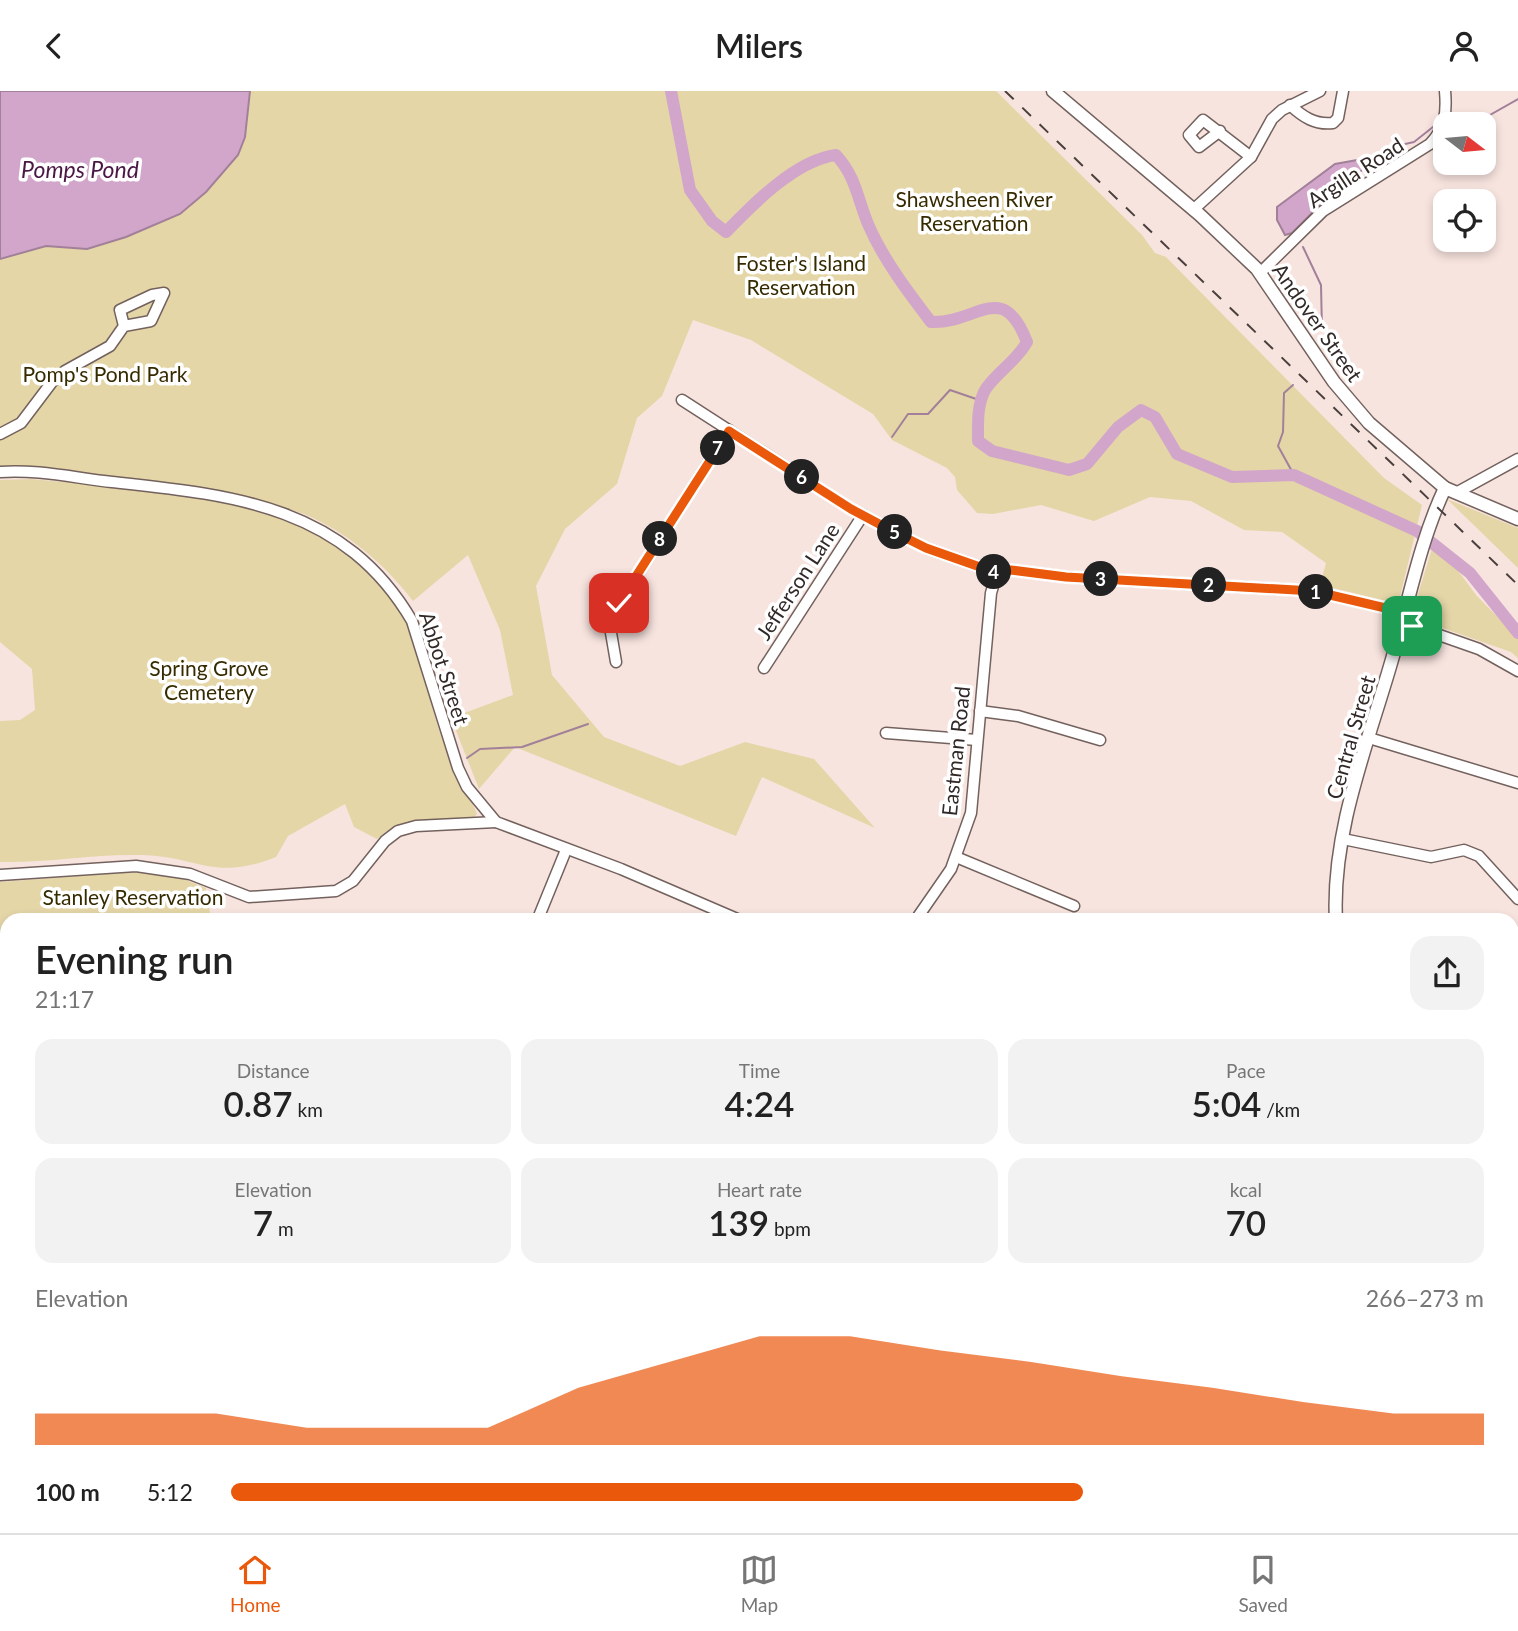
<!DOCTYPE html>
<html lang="en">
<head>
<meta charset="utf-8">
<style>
	:root { --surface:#fff; --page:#f2f2f2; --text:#222; --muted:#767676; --line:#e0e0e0; --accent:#ea580c }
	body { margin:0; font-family:Lato,sans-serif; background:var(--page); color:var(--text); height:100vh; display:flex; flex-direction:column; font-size:26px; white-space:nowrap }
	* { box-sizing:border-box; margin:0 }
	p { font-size:23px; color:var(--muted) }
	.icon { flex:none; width:38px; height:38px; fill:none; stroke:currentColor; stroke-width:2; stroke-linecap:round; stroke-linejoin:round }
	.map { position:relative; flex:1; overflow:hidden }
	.sheet { position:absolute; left:0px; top:822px; width:1519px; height:620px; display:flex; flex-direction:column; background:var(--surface); border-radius:21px 21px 0 0; box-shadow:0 4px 10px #0003 }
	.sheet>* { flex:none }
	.needle { width:46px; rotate:106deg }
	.controls { position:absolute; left:1433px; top:21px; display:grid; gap:14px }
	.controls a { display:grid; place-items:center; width:63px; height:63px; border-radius:14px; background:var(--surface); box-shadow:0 4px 10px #0003; font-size:35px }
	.pin { position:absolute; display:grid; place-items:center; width:60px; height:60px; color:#fff; margin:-30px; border-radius:14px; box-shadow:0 4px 10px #0006 }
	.km { position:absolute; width:35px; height:35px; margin:-18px; border-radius:50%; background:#222; color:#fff; font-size:19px; line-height:35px; text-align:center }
	.round { display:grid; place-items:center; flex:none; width:74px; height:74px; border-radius:21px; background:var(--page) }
	.head { display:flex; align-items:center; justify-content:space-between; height:119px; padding:0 35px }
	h1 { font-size:38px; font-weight:600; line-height:52px }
	.stats { display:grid; grid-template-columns:repeat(3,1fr); gap:10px; height:119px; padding:7px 35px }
	.stats div { display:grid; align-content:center; border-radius:18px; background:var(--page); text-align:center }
	.stats b { font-size:35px; font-weight:600 }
	.stats small { font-size:19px; font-weight:400 }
	.stats p { font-size:19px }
	.chart { height:196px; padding:14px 35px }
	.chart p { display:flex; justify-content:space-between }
	.chart svg { width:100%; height:126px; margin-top:7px; fill:var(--accent); opacity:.7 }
	ul { padding:0 35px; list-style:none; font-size:23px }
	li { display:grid; grid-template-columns:112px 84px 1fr; align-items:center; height:52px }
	li i { height:18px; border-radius:9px; background:var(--accent) }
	header { display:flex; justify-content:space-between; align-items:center; height:91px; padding:0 35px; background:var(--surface); font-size:32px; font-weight:600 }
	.menu { display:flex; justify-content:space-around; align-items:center; height:98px; border-top:2px solid var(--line); background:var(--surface); font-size:19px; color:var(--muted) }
	.menu a { display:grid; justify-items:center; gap:4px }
	.menu .active { color:var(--accent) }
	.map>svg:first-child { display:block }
	.green { fill:#e4d6a7 }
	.water { fill:#d2a6ca; stroke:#a28099; stroke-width:2 }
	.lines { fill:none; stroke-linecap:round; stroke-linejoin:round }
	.stream { stroke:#a28099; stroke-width:2 }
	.river { stroke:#d2a6ca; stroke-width:12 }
	.minor-casing { stroke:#73615d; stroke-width:13 }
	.major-casing { stroke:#73615d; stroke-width:15 }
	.minor { stroke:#fff; stroke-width:10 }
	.major { stroke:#fff; stroke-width:12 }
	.rail { stroke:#493f3d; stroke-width:2; stroke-dasharray:12 12; stroke-linecap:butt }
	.route-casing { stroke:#fff; stroke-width:14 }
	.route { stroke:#ea580c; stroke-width:9 }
	.labels { text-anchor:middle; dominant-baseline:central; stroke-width:7; stroke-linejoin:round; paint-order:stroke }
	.street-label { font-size:21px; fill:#312927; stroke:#fff }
	.park-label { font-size:21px; fill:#362b00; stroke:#fff }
	.water-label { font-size:23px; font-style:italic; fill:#4b1745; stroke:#fff }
</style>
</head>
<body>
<header><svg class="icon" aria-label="back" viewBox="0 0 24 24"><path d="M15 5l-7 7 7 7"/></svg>Milers<svg class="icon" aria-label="person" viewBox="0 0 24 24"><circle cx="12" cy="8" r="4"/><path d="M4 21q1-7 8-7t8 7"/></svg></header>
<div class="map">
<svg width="1518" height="1442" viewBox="0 0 1518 1442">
	<rect width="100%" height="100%" fill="#f8e4df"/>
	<g class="green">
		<path d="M250,0H996L1142,144L1155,162L1166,166L1384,387L1422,414L1400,506L1390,511L1320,494L1326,472L1282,441L1244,439L1191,410L1150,406L1094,430L1041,414L993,423L977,422L957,399L955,386L947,377L892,349L873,323L751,249L693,229L662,305L637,327L617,393L565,438L536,495L552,584L604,646L680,675L745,651L814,668L875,737L762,686L736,745L515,656L479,698L451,627L513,604L500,539L468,464L413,510C386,475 352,445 311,426C291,417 270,414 249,409C168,389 84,382 0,377V168L46,155L87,158L126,146L180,123L206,101L238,64L245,46Z"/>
		<path d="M31,388C159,401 338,396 406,529C422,562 427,601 438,636C448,666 465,693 477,723L473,727L415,729L391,737L377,748L354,736L345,713L288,745L276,766C214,791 198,765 140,764C92,763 47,772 0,771V630L20,629L35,619L32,578L0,551V389Z"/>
		<polygon points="1447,408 1518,437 1518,477"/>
		<polygon points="1435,448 1476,504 1518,547 1518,567 1511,561 1411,526"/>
		<polygon points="133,781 181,787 206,797 211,829 7,830 7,933 0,913 0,791"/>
	</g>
	<g class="water">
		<polygon points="0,0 250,0 245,46 238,64 206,101 180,123 126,146 87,158 46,155 0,168"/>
		<polygon points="1357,69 1364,70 1365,77 1334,100 1292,142 1285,144 1277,129 1277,116 1335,73"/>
	</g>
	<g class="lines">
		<g class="stream">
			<polyline points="1474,33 1518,8"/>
			<polyline points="1364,75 1371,75 1396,55 1414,51 1438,32"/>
			<polyline points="1303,156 1321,194 1322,239"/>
			<polyline points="1293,294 1284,302 1283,341 1278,355 1294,384"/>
			<polyline points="892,346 908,323 928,323 950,299 982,310"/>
			<polyline points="467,667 480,658 522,656 588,633"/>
			<polyline points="0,1196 2,1199"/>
			<polyline points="6,1208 7,1210"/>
			<polyline points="433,1435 436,1442"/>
		</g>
		<path class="river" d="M671,0L690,99L712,130L726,141C753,113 796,69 836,64C856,86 857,106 868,133C883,168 908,201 931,231C978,233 1002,187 1027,251C1017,270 992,285 984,301C977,316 978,333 978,350L992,360L1069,379L1087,373L1118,336L1141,319L1155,326L1177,363L1232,386L1294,384L1417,440L1470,482L1518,542"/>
		<g class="minor-casing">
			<g id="minor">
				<path d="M1290,14C1303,26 1315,34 1333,32L1338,27L1343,0"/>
				<polyline points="1220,40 1199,56 1189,44 1203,29 1251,66"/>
				<polyline points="1193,119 1251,66 1272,28 1282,19 1320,0"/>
				<path d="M1260,182L1323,120L1430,53C1445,37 1447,22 1445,0"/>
				<polyline points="682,309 851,418 926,457 997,482 1011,479 1066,486 1313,500 1394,519 1403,526"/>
				<polyline points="0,343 21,332 52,291 65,280 110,255 124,235 151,230 164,202 152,204 120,219 124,235"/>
				<path d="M0,381C36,378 75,387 112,391C232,404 344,414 412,530L458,677L467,696L496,731L621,778L742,830"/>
				<polyline points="1456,402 1518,368"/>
				<polyline points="1402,531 1479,558 1518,580"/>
				<polyline points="616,571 610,536 614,521 729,339"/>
				<polyline points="764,577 863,424"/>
				<polyline points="980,620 1018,625 1100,649"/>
				<polyline points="886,642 977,649"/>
				<polyline points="1369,647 1518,692"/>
				<polyline points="1343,748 1431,766 1464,759 1479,765 1518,808"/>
				<polyline points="956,766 1074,815"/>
				<polyline points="0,784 136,775 190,783 249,806 336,800 353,790 385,750 398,740 416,735 496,731"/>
				<polyline points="537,830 566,759"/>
				<polyline points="915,830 951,778 971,722 991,502 997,482"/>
				<polyline points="0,1008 7,1017"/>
				<polyline points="1512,1323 1518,1332"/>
				<polyline points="0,1358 7,1357"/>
				<polyline points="245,1435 246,1442"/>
				<polyline points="358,1435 359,1442"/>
				<polyline points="573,1435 573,1442"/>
				<polyline points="103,1442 103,1435"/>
				<polyline points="132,1442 178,1435"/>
				<polyline points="1021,1442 1025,1435"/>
			</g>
		</g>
		<g class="major-casing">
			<g id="major">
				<polyline points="1053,0 1200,124 1257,178 1334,291 1369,332 1445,397 1518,428"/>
				<path d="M1336,830C1331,740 1369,650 1393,565C1409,509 1420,450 1445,397"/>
				<polyline points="1512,1028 1518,1033"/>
			</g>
		</g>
		<use href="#minor" class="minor"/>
		<use href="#major" class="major"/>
		<polyline class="rail" points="1005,0 1518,494"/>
	</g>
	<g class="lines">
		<g class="route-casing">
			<polyline id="route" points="619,512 729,340 851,418 896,442 926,457 997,482 1011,479 1066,486 1313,500 1394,519 1403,526 1402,531 1412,535"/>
		</g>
		<use href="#route" class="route"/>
	</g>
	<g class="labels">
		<g class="street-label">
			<text transform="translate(1355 81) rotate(-33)">Argilla Road</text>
			<text transform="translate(1318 231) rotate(55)">Andover Street</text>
			<text transform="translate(797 490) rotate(-57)">Jefferson Lane</text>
			<text transform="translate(445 577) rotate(72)">Abbot Street</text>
			<text transform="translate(1350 646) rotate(-74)">Central Street</text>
			<text transform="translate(955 660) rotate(-84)">Eastman Road</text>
		</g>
		<g class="park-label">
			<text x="974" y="107">Shawsheen River<tspan x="974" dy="24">Reservation</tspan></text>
			<text x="801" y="171">Foster's Island<tspan x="801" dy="24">Reservation</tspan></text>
			<text x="105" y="282">Pomp's Pond Park</text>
			<text x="209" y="576">Spring Grove<tspan x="209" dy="24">Cemetery</tspan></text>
			<text x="133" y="805">Stanley Reservation</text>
		</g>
		<g class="water-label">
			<text x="80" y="78">Pomps Pond</text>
		</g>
	</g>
</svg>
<div class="controls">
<a><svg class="needle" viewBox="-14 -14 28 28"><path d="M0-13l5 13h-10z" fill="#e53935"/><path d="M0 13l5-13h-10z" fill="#767676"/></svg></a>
<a><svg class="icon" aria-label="locate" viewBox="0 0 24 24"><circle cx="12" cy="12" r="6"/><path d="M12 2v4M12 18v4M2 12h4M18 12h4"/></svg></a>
</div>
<div class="pin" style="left:1412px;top:535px;background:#1e9e55"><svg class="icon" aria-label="arrive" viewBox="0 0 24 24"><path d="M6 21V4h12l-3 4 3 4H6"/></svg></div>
<div class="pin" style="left:619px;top:512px;background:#d93025"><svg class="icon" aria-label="check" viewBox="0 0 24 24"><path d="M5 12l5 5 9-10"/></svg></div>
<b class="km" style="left:1316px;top:501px">1</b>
<b class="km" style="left:1209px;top:494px">2</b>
<b class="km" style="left:1101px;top:488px">3</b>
<b class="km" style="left:994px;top:481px">4</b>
<b class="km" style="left:895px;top:441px">5</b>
<b class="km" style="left:802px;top:386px">6</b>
<b class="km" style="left:718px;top:357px">7</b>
<b class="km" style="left:660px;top:448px">8</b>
<section class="sheet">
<div class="head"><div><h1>Evening run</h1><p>21:17</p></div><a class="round"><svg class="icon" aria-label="share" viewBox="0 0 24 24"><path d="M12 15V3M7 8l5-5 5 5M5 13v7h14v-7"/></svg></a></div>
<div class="stats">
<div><p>Distance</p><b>0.87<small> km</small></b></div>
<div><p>Time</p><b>4:24</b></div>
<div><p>Pace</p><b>5:04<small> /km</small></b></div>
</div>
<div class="stats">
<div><p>Elevation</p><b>7<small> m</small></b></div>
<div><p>Heart rate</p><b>139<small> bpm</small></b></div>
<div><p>kcal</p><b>70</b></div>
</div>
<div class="chart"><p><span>Elevation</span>266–273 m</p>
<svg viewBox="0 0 160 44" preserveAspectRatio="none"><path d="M0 44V33L10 33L20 33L30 38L40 38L50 38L60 24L70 15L80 6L90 6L100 11L110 15L120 20L130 24L140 29L150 33L160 33V44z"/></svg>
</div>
<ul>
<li><b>100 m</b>5:12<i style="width:68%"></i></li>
</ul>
</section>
</div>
<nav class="menu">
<a class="active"><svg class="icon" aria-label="home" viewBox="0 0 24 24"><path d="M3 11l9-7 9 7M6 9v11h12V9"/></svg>Home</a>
<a><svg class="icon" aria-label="map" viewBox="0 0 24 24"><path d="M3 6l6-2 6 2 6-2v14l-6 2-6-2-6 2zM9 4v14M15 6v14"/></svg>Map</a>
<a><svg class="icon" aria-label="saved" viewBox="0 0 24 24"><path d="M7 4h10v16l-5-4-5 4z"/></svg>Saved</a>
</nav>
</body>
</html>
